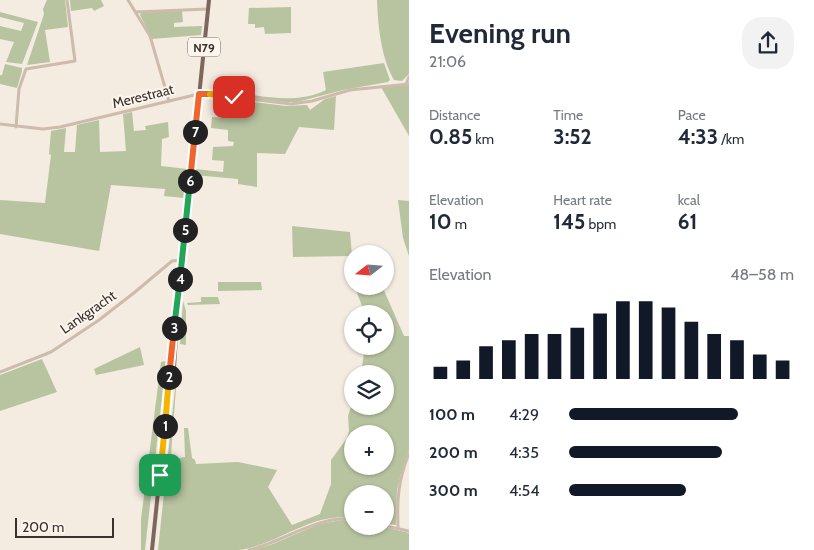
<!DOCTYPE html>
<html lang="en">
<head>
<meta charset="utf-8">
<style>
	:root { --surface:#fff; --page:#f2f2f3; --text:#1f2937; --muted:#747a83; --accent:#111827 }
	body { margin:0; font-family:Cabin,sans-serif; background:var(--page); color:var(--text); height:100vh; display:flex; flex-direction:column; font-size:19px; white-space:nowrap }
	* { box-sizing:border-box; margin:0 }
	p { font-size:16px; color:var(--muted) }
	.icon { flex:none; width:28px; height:28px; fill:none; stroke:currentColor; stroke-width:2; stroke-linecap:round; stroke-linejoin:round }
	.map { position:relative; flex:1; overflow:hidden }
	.panel { display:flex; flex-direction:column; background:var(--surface); width:405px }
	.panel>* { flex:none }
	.needle { width:32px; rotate:253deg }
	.buttons { position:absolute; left:344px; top:245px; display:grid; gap:10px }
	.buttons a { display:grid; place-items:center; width:50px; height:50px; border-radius:50%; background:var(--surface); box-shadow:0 1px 4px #0004; font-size:25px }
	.scale { position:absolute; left:15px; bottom:12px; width:99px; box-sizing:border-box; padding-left:5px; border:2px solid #3b302b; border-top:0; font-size:14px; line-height:18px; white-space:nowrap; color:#3b302b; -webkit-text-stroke:4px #fbf5ee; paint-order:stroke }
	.pin { position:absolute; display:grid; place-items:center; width:42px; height:42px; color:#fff; margin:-21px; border-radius:10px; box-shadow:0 2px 8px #0006 }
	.km { position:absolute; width:25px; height:25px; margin:-12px; border-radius:50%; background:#222; color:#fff; font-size:14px; line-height:25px; text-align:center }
	.round { display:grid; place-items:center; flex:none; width:52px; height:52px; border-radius:20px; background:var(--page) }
	.head { display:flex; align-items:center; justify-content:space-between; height:85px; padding:0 20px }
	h1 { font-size:28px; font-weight:800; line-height:38px }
	.figures { display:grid; grid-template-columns:repeat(3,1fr); gap:8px; height:85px; padding:5px 20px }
	.figures div { display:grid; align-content:center }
	.figures b { font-size:21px; font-weight:800 }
	.figures small { font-size:14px; font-weight:400 }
	.figures p { font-size:14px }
	.chart { height:140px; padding:10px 20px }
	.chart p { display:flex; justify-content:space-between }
	.chart svg { width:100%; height:90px; margin-top:5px; stroke:var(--accent); stroke-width:6 }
	ul { padding:0 20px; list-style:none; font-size:16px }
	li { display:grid; grid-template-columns:80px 60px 1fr; align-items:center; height:38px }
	li i { height:12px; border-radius:6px; background:var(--accent) }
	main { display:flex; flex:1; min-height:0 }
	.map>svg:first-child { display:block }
	.green { fill:#b8c4a0; fill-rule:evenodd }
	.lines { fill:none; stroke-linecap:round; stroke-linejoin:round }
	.minor { stroke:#cdbbac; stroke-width:3 }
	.major { stroke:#7d675c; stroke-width:4 }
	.split-1-casing { stroke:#fff; stroke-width:10 }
	.split-2-casing { stroke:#fff; stroke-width:10 }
	.split-3-casing { stroke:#fff; stroke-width:10 }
	.split-4-casing { stroke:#fff; stroke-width:10 }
	.split-5-casing { stroke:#fff; stroke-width:10 }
	.split-6-casing { stroke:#fff; stroke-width:10 }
	.split-7-casing { stroke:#fff; stroke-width:10 }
	.split-8-casing { stroke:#fff; stroke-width:10 }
	.split-9-casing { stroke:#fff; stroke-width:10 }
	.split-1 { stroke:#f5b400; stroke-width:6 }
	.split-2 { stroke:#f5b400; stroke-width:6 }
	.split-3 { stroke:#f0652b; stroke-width:6 }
	.split-4 { stroke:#22a559; stroke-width:6 }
	.split-5 { stroke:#22a559; stroke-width:6 }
	.split-6 { stroke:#22a559; stroke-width:6 }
	.split-7 { stroke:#f0652b; stroke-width:6 }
	.split-8 { stroke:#f0652b; stroke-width:6 }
	.split-9 { stroke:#f5b400; stroke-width:6 }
	.labels { text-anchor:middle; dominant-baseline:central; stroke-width:4; stroke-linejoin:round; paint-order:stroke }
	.shield { fill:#fbf5ee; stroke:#756b66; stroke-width:1 }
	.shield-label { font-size:12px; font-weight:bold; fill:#3b302b }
	.street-label { font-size:14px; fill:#3b302b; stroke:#fbf5ee }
</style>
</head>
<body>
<main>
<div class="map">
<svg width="409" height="550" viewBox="0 0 409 550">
	<rect width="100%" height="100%" fill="#f4ebe1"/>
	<g class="green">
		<polygon points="47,0 65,0 68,27 45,30 50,62 27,65 44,14 43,9"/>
		<polygon points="70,0 101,0 104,6 94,11 92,8 71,11"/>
		<path d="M377,0H409V74L402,81L394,80C381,58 378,26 377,0Z"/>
		<polygon points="291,7 291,33 265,34 264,27 255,28 255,24 248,24 249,8"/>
		<polygon points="182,11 183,22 174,23 174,27 202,26 201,35 152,39 140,15 142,12"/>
		<polygon points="0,12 38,22 22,64 6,62 14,42 0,39 0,26 21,31 24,23 0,17"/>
		<path d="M384,63L390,80L388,82L343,90L297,102H286L236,96L237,93C268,97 297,104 326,90L323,72Z"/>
		<polygon points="5,64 22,68 22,71 17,88 0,84 0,75 2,75"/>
		<polygon points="409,85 409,136 381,87"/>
		<polygon points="336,96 334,130 299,127 285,154 257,153 257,187 238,184 238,179 194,175 195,169 223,172 224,161 212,160 213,147 233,146 234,142 228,141 228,130 211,128 212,117 228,118 231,99 286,106 307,105 310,110 325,99"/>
		<polygon points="132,112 134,131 146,130 145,126 168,122 169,137 162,139 161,166 187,169 184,198 164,196 165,189 111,185 99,251 0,234 0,200 45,203 51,155 49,154 51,131 66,128 64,152 75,152 77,125 99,120 100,152 126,151 123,114"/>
		<polygon points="398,200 409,201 409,256 403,238"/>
		<polygon points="292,226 350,232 352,256 293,257"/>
		<path d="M352,276V286H382L404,336H409V450L401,474L397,490L396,525L385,524V494H352V518C311,512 278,545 239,550C215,550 183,550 158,550L175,388H176L170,468L179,465V458L185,457L184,428H188L192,458L195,460L196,464L238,462L277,470L268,487L292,525L320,514L331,484V460L347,438L349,431L348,416L352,404V406H385V374H361L365,346H385V314H365L356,290H353L347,277ZM352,434H385V466H352Z"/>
		<polygon points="218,282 261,282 262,290 218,291"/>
		<polygon points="201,297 218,297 220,304 188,305 187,303 201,302"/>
		<polygon points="183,301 186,311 186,345 180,344"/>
		<polygon points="140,347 144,365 96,375 94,369"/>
		<polygon points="42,359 57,392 0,411 0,375"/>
		<polygon points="166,361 145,550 141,550 141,519 161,362"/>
		<polygon points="342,520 352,521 352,526 380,526 409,533 409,550 254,550 273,544 319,524"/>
	</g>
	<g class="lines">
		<g class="minor">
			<polyline points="128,0 150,36 169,101"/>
			<polyline points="136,12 208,9"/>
			<polyline points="406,84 409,77"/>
			<polyline points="0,124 43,129 60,127 203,93 291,104 312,101 350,90 409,84"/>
			<polyline points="16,127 19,89 26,69 75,61 67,0"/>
			<polyline points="0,372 51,352 99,320 135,292 172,261 182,260"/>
			<polyline points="385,526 409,531"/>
			<path d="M398,528C397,499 398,481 409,453"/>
			<path d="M249,550C284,542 315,516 352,519"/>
		</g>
		<g class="major">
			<polyline points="171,379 174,367 178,307"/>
			<polyline points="152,550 209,0"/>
		</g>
	</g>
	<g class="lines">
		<g class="split-1-casing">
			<polyline id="split-1" points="160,475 165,426"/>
		</g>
		<g class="split-2-casing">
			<polyline id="split-2" points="165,426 169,377"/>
		</g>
		<g class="split-3-casing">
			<polyline id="split-3" points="169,377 174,328"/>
		</g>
		<g class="split-4-casing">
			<polyline id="split-4" points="174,328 180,279"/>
		</g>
		<g class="split-5-casing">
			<polyline id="split-5" points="180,279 185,230"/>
		</g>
		<g class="split-6-casing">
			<polyline id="split-6" points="185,230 190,181"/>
		</g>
		<g class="split-7-casing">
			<polyline id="split-7" points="190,181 195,132"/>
		</g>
		<g class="split-8-casing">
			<polyline id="split-8" points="195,132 199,94 210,94"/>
		</g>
		<g class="split-9-casing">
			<polyline id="split-9" points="210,94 234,97"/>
		</g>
		<use href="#split-1" class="split-1"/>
		<use href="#split-2" class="split-2"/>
		<use href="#split-3" class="split-3"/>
		<use href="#split-4" class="split-4"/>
		<use href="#split-5" class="split-5"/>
		<use href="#split-6" class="split-6"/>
		<use href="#split-7" class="split-7"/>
		<use href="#split-8" class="split-8"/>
		<use href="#split-9" class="split-9"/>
	</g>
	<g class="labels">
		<rect class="shield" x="188" y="37.5" width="32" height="19" rx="4"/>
		<g class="shield-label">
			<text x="204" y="47">N79</text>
		</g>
		<g class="street-label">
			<text transform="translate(143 96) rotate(-14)">Merestraat</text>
			<text transform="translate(88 312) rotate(-35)">Lankgracht</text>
		</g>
	</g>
</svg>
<div class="buttons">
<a><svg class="needle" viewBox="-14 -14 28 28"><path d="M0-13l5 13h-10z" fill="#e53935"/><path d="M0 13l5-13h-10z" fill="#747a83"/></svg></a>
<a><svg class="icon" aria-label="locate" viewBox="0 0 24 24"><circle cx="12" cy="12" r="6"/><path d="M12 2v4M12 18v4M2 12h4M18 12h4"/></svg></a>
<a><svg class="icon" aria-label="layers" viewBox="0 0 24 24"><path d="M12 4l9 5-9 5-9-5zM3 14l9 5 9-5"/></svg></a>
<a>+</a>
<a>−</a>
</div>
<div class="scale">200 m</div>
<div class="pin" style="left:160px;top:475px;background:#1e9e55"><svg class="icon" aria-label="arrive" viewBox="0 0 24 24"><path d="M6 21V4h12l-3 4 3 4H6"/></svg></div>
<div class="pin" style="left:234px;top:97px;background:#d93025"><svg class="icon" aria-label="check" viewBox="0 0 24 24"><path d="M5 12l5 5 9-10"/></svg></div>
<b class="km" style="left:165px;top:426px">1</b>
<b class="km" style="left:169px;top:377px">2</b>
<b class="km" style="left:174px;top:328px">3</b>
<b class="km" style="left:180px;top:279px">4</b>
<b class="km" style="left:185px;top:230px">5</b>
<b class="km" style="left:190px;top:181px">6</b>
<b class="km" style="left:195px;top:132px">7</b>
</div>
<section class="panel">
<div class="head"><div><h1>Evening run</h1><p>21:06</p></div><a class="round"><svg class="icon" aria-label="share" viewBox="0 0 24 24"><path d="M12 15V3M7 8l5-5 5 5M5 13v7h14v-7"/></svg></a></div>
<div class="figures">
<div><p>Distance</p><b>0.85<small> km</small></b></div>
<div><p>Time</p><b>3:52</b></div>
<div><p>Pace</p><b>4:33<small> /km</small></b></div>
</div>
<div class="figures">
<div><p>Elevation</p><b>10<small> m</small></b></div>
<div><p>Heart rate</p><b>145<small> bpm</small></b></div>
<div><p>kcal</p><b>61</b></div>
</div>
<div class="chart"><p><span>Elevation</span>48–58 m</p>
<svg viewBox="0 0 160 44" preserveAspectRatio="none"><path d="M5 44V38M15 44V35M25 44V28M35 44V25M45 44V22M55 44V22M65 44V19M75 44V12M85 44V6M95 44V6M105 44V9M115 44V16M125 44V22M135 44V25M145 44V32M155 44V35"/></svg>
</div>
<ul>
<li><b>100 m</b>4:29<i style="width:75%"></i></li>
<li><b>200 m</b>4:35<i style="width:68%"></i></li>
<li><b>300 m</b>4:54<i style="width:52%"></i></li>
</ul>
</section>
</main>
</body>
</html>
